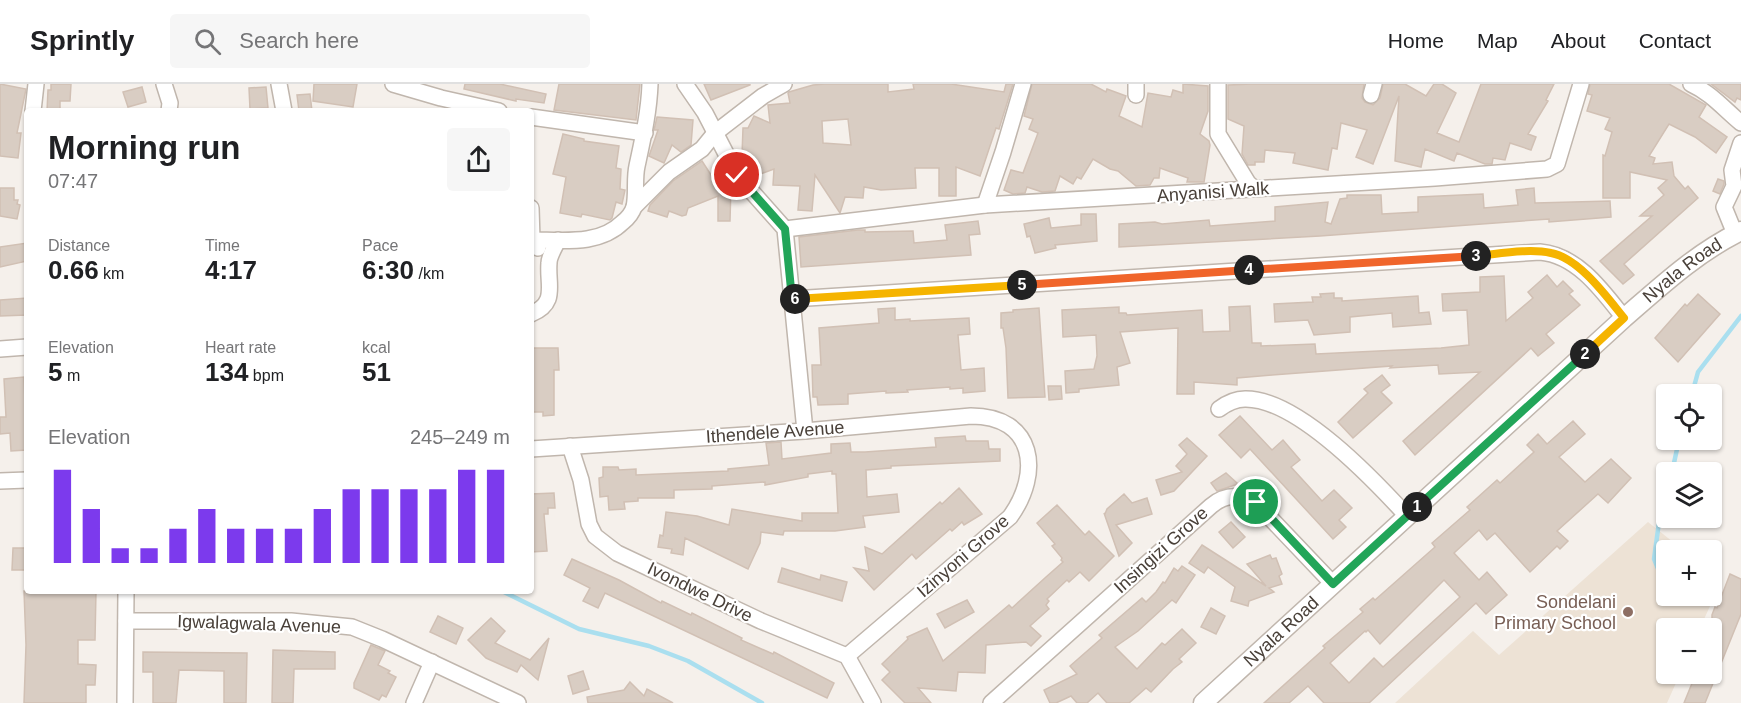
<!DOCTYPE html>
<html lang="en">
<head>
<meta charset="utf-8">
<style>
	:root { --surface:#fff; --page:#f6f6f6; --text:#202124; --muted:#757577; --line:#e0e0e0; --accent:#7c3aed }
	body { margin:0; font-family:Arial,sans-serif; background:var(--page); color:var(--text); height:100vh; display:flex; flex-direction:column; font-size:22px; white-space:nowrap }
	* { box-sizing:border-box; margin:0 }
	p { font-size:20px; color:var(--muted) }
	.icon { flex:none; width:33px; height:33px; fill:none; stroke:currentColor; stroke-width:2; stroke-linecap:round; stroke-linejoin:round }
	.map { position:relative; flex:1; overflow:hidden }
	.drawer { position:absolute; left:24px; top:24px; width:510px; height:486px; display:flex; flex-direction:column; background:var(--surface); border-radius:6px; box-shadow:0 2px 4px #0004 }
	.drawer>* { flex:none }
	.fabs { position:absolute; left:1656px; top:300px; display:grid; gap:12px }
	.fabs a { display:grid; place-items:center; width:66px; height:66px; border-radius:6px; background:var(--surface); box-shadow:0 2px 4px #0004; font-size:30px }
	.pin { position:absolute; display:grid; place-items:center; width:51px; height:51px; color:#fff; margin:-26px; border:3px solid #fff; border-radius:50%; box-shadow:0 2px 6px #0007 }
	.km { position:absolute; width:30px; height:30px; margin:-15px; border-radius:50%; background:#222; color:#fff; font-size:16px; line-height:30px; text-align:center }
	.round { display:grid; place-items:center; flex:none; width:63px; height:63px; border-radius:6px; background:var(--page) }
	.head { display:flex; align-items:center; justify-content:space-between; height:102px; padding:0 24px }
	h1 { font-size:33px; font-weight:700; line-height:45px }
	.metrics { display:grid; grid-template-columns:repeat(3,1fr); gap:9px; height:102px; padding:6px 24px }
	.metrics div { display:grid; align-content:center }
	.metrics b { font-size:26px; font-weight:700 }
	.metrics small { font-size:16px; font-weight:400 }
	.metrics p { font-size:16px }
	.chart { height:168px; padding:12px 24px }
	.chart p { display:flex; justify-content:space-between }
	.chart svg { width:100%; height:108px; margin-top:6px; stroke:var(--accent); stroke-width:6 }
	header { display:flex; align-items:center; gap:36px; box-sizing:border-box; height:84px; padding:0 30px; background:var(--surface); border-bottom:2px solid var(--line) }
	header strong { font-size:28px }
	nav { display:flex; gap:33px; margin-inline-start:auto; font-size:21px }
	.search { width:420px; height:54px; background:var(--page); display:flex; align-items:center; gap:15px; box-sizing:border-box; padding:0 21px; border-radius:6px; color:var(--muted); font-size:22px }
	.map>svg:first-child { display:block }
	.education { fill:#ede2d5 }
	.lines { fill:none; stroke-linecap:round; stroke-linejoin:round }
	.stream { stroke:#aadfef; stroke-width:4.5 }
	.building { fill:#d9cdc3; stroke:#d1c0b4; stroke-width:1.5; fill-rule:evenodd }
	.minor-casing { stroke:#c0b6ad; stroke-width:18 }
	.tertiary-casing { stroke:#c0b6ad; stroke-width:21 }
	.minor { stroke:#fff; stroke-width:15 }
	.tertiary { stroke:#fff; stroke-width:18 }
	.split-1-casing { stroke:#fff; stroke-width:12 }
	.split-2-casing { stroke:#fff; stroke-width:12 }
	.split-3-casing { stroke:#fff; stroke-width:12 }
	.split-4-casing { stroke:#fff; stroke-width:12 }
	.split-5-casing { stroke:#fff; stroke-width:12 }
	.split-6-casing { stroke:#fff; stroke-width:12 }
	.split-7-casing { stroke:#fff; stroke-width:12 }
	.split-1 { stroke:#22a559; stroke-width:8 }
	.split-2 { stroke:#22a559; stroke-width:8 }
	.split-3 { stroke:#f5b400; stroke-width:8 }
	.split-4 { stroke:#f0652b; stroke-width:8 }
	.split-5 { stroke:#f0652b; stroke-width:8 }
	.split-6 { stroke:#f5b400; stroke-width:8 }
	.split-7 { stroke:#22a559; stroke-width:8 }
	.education-dot { fill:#8d6e63; stroke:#fff; stroke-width:2 }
	.labels { text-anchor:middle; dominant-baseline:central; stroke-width:4.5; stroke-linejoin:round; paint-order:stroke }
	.street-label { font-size:18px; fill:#494039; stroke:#fff }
	.education-label { font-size:18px; fill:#785e54; stroke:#fff; text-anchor:end }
</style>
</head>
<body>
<header>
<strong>Sprintly</strong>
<div class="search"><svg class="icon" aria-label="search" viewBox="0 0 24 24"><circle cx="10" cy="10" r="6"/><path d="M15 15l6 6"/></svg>Search here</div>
<nav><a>Home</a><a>Map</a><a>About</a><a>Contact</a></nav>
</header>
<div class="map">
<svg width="1741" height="619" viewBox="0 0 1741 619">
	<rect width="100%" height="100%" fill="#f5f0eb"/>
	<polygon class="education" points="1648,438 1683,466 1666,466 1666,512 1712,512 1712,490 1721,498 1700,544 1666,544 1666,590 1680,590 1667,619 1395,619 1473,547 1499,571"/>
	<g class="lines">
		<g class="stream">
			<polyline points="1692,310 1698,288 1741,232"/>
			<polyline points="1672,388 1679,356"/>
			<polyline points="1666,418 1660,431 1654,475 1666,504"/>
			<polyline points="502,507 579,545 649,562 688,577 762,619"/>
			<polyline points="1669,512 1672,517"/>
		</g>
	</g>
	<g class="building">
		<polygon points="0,0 26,5 17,49 21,49 18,74 0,72"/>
		<polygon points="51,0 71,0 70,17 60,17 60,27 47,27 48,6 51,6"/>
		<polygon points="314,0 357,0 353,23 313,17"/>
		<polygon points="465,0 500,0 546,10 544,19 516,15 516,17 464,5"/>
		<polygon points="559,0 640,0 636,36 554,26"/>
		<polygon points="704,0 750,0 750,1 711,16"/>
		<path d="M825,0H888V8L914,5L913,0H951L1004,8L1006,0H1013L999,45L996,44L980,92L956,83V112H939V84H915L916,104L881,106L864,103L863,114L845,113L840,129L815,91L812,127L798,126L800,102L773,101L774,85L752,93L750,91L742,71L743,44H748L754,32L770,39L768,21L790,19L788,9L789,8L813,1ZM848,35L851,61L823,59L822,37Z"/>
		<polygon points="1032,0 1091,0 1106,8 1107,5 1126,12 1119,32 1142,43 1148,9 1171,13 1173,6 1183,9 1183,0 1208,2 1208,27 1200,50 1209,57 1210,61 1204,98 1187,98 1188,94 1160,84 1159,94 1154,94 1150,101 1136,102 1118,87 1110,85 1093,75 1081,95 1077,93 1073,100 1060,92 1055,107 1042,108 1027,103 1025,109 1013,110 1004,106 1011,86 1023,89 1038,49 1029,45 1033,35 1024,32"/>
		<polygon points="1252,0 1364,0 1362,14 1365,18 1373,21 1380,14 1383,0 1405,0 1426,12 1434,0 1442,0 1456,9 1437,49 1459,58 1481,0 1554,0 1546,16 1548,17 1528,50 1536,53 1531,66 1510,59 1505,76 1493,74 1492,80 1485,80 1457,69 1454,77 1425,65 1421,83 1395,77 1399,12 1373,80 1356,73 1367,46 1341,39 1337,65 1332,64 1328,86 1293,79 1295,69 1265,66 1264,78 1255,78 1255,81 1248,81 1242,70 1244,42 1228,35 1228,1"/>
		<polygon points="1590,0 1669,0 1706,21 1699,33 1727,53 1716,69 1695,53 1669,40 1649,72 1655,74 1653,80 1672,78 1674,92 1685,105 1688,102 1698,114 1624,180 1634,191 1623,200 1600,177 1652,132 1640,132 1664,111 1658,104 1667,96 1630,88 1630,114 1603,114 1603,71 1605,72 1612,48 1605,45 1610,34 1587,27 1592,11 1588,10"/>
		<polygon points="1711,0 1741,0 1741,16 1737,14 1735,18"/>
		<polygon points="142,3 146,18 128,23 123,8"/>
		<polygon points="266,3 268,24 250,25 249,4"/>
		<polygon points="310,10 312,27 299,27 297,11"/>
		<polygon points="657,33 693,36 691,61 681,68 672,61 664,79 649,72 658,46 654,46"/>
		<polygon points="563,50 584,55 584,57 619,62 616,84 621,85 620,105 625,106 622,120 616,118 612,134 610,136 582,130 581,133 560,129 566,93 553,90"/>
		<polygon points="702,77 720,105 731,102 730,137 718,137 718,112 688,124 686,131 682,132 669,127 667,133 648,127 650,121 673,97"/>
		<polygon points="1718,95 1724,97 1724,100 1720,110 1713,107"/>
		<polygon points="0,104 14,104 14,116 18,116 17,120 20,121 17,135 0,132"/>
		<polygon points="1534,104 1535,119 1610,117 1611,133 1549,138 1549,135 1320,152 1119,163 1119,140 1155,138 1162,140 1209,136 1210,142 1275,137 1275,123 1328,118 1325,138 1331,140 1340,115 1347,114 1347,111 1381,111 1382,130 1418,128 1418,113 1483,110 1484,124 1518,121 1516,106"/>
		<polygon points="1081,130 1096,130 1097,157 1055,161 1056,164 1035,169 1030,152 1027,153 1024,140 1049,134 1051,144 1081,141"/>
		<polygon points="978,137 980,150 969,151 971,171 801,183 799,153 858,146 865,146 865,148 913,147 914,159 947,156 945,141"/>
		<polygon points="27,159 27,177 0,183 0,163"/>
		<polygon points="1547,191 1557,203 1563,197 1573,207 1569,210 1580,221 1546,250 1554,259 1538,272 1531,264 1415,371 1403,357 1480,288 1439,290 1438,281 1390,284 1392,282 1272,291 1237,294 1237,301 1194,298 1194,310 1177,310 1178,244 1120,248 1130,279 1117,283 1119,301 1079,305 1079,308 1066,309 1065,287 1094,285 1097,272 1096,251 1063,253 1062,226 1119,223 1119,229 1126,229 1127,231 1202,226 1203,248 1230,247 1229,223 1250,222 1252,259 1261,259 1261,262 1315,260 1316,270 1441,264 1469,261 1467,226 1443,227 1442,210 1480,208 1480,193 1504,192 1506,237 1533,214 1528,208"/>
		<polygon points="1334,209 1334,214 1342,214 1342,217 1418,212 1419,229 1429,228 1431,240 1393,243 1392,229 1350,233 1350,248 1314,251 1308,236 1275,238 1274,220 1313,218 1312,213 1321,213 1320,210"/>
		<polygon points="1698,210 1720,230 1678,278 1655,254 1685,220 1687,222"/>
		<polygon points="27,214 27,231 0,232 0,216"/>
		<polygon points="895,224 895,236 910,235 910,237 969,234 970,250 958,251 961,286 984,284 985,307 963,309 963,304 950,305 950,303 907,306 908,308 886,309 886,307 848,310 848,320 818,321 817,313 813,313 812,281 821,281 819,244 879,239 878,225"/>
		<polygon points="1039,224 1045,313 1008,314 1006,264 1003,244 1001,244 1001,229 1013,228 1013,226"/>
		<polygon points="531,264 558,264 559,286 554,286 554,331 543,332 543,328 531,328"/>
		<polygon points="1382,291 1390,301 1381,308 1392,319 1353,354 1338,338 1368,309 1364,305"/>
		<polygon points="24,293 27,366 11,367 10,349 0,350 0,333 6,333 4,295"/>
		<polygon points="1048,302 1061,302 1062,315 1049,316"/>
		<polygon points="1240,332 1272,366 1283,356 1300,376 1291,383 1322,417 1334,406 1352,424 1339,436 1346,443 1333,455 1250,365 1241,374 1219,351"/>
		<path d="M1573,337L1585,350L1559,373L1585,398L1611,375L1631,394L1608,419L1598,410L1557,447L1568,457L1560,465L1557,462L1530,488L1495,449L1487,456L1479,446L1454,469L1479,496L1487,488L1507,511L1486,530L1476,519L1369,619H1324L1308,602L1289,619H1264L1325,564L1323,562L1363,528L1360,525L1373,514L1375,516L1435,463L1432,459L1470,426L1467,423L1497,396L1500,399L1534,368L1527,361L1538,350L1547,360ZM1444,496L1460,513L1383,583L1374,574L1349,599L1330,579L1365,547L1366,548L1368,546L1380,560Z"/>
		<polygon points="965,352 966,357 988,357 989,365 1000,365 1000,377 891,382 891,384 866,386 867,413 897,410 899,428 863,432 865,443 835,447 784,447 783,451 761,448 760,459 748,485 685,454 683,471 671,469 672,465 658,463 660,451 663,452 666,428 697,432 729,441 732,425 802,437 802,429 838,429 836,390 832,390 832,387 808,390 808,393 765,401 765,398 712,402 712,405 674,406 674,414 638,414 638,417 624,418 625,425 609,426 608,412 600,413 599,394 603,393 603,383 618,383 619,386 636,385 636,391 728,387 728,385 769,381 766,359 781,358 782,375 831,369 831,360 850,359 851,368 865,368 936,363 935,354"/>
		<polygon points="1187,354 1207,372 1174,407 1161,411 1156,396 1182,388 1176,382 1187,370 1179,361"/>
		<polygon points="1226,389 1238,400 1217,407 1211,399"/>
		<polygon points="959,404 982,430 964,441 962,438 952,447 950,445 916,475 912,470 874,506 854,484 869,487 865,463 882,470 940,418 942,420"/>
		<polygon points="554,409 555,424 548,424 548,430 544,430 547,467 531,468 531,410"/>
		<polygon points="1124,410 1132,419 1147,414 1152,430 1116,441 1132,459 1119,472 1104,429 1105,430 1107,425"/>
		<polygon points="1057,421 1085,451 1089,447 1114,472 1089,497 1080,488 1069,498 1067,496 1047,515 1049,517 1046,521 1049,525 1030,542 1041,552 1031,562 1026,558 986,561 985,589 958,588 956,607 918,604 931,619 905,619 882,596 890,588 882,580 908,555 907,553 927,544 943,577 1009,521 1012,524 1046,493 1063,478 1061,476 1062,474 1052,462 1055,460 1037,439"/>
		<polygon points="1231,438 1245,453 1233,464 1219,448"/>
		<polygon points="1202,461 1266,502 1247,480 1270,471 1272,475 1276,474 1282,490 1279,492 1282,500 1269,504 1274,508 1249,517 1248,522 1231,517 1235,503 1208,483 1204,489 1189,479"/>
		<polygon points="13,464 27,464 27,486 12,486"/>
		<polygon points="572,475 619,496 661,519 662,517 691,531 692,529 742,554 741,556 773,570 774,568 834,599 827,614 605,509 598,524 583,517 590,504 564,491"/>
		<polygon points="1182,482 1195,491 1176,519 1172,516 1138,547 1115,563 1137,585 1162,559 1165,561 1182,545 1196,559 1179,575 1182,578 1173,585 1151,608 1146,604 1129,619 1107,619 1098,609 1087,619 1077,619 1071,612 1056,619 1050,619 1044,606 1077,590 1070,582 1102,554 1099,551 1142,514 1146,518 1156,508 1163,498 1165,499 1174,484 1178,487"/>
		<polygon points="782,484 820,496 821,491 847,498 842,517 778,498"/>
		<polygon points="1730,490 1741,495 1741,530 1705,619 1684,619 1695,592 1712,599 1712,531 1715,523 1717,524"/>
		<polygon points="24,507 96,507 95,556 78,556 78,580 96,581 95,601 86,601 86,619 24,619 26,561"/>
		<polygon points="967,516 974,528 945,544 937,530"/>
		<polygon points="1211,524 1225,532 1216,550 1201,543"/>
		<polygon points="438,532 463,544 456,560 430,548"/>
		<polygon points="491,534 505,547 495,559 530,576 549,554 538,596 521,581 517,588 486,574 468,556"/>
		<polygon points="371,561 385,567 378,581 390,587 388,589 396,593 386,613 382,611 379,616 354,604 354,599"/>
		<polygon points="273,566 335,568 335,585 294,585 293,619 272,619"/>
		<polygon points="143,568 247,569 246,619 224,619 224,587 179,586 176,619 153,619 153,588 143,588"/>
		<polygon points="583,587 589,605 573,610 568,592"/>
		<polygon points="630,598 644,612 647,605 673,619 588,619 587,613 624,606"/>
	</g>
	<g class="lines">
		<g class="minor-casing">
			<g id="minor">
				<polyline points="164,0 170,19 169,27"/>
				<polyline points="279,0 284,27"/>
				<polyline points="393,0 441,14 499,27"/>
				<polyline points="685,0 705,29 737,91 785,145 805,347"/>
				<polyline points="1218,0 1218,50 1248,99 1255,105"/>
				<path d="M1691,0C1711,9 1724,25 1741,39"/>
				<polyline points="1136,11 1136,0"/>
				<polyline points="1371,11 1374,0"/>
				<polyline points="33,27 36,0"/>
				<polyline points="531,33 645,49"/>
				<polyline points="985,121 1003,68 1023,0"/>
				<polyline points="634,123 669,88 702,65 715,49 763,12 784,0"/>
				<polyline points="531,124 532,156 538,164"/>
				<polyline points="785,145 985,121 1435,94 1547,85 1557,80 1581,0"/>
				<polyline points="1735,150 1724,123 1734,102 1732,86 1741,59"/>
				<path d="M531,156C562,156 599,162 623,138C628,134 632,129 634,123C637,110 634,95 637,82C643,54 649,28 650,0"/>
				<path d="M792,215L1540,168C1577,171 1602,206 1624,234"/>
				<path d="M531,230C558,219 547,201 549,179C549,172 555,163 558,156"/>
				<polyline points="0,265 27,263"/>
				<path d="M1219,325C1227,319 1235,315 1245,315C1297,314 1374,396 1407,432"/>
				<polyline points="570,362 581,396 589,440 595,452 617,469 761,537 847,572 873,619"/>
				<path d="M531,365L805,347L971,332C1035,332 1042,389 1010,433L847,572"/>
				<polyline points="0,397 27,396"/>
				<polyline points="126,537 291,537 352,543 382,555 518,619"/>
				<polyline points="125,619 126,507"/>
				<polyline points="414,619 432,578"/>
				<path d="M991,619L1211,422C1225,410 1239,410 1255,418L1333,500"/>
			</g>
		</g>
		<g class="tertiary-casing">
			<g id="tertiary">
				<path id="s1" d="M1203,619L1624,234C1661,202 1696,169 1741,147"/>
			</g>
		</g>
		<use href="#minor" class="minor"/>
		<use href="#tertiary" class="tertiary"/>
	</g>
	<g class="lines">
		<g class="split-1-casing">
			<polyline id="split-1" points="1256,418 1333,500 1417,423"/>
		</g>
		<g class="split-2-casing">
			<polyline id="split-2" points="1417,423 1585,270"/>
		</g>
		<g class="split-3-casing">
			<path id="split-3" d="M1476,172C1498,170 1529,164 1551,169C1579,174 1607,213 1624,234L1585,270"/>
		</g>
		<g class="split-4-casing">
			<polyline id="split-4" points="1249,186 1476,172"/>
		</g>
		<g class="split-5-casing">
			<polyline id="split-5" points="1022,201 1249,186"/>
		</g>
		<g class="split-6-casing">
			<polyline id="split-6" points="795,215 1022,201"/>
		</g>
		<g class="split-7-casing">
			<polyline id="split-7" points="737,91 785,145 792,215 795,215"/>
		</g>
		<use href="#split-1" class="split-1"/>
		<use href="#split-2" class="split-2"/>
		<use href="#split-3" class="split-3"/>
		<use href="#split-4" class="split-4"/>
		<use href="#split-5" class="split-5"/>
		<use href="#split-6" class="split-6"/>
		<use href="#split-7" class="split-7"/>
	</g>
	<circle class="education-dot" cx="1628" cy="528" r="6"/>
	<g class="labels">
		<g class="street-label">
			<text transform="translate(1213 108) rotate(-4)">Anyanisi Walk</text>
			<text stroke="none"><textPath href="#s1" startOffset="646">Nyala Road</textPath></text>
			<text transform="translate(775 348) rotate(-4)">Ithendele Avenue</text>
			<text transform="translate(1161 466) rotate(-42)">Insingizi Grove</text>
			<text transform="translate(963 472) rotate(-41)">Izinyoni Grove</text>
			<text transform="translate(700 508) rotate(26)">Ivondwe Drive</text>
			<text transform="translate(259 540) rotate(2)">Igwalagwala Avenue</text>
			<text stroke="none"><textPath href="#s1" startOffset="106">Nyala Road</textPath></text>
		</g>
		<g class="education-label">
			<text x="1616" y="518">Sondelani<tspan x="1616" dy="21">Primary School</tspan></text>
		</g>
	</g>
</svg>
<div class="fabs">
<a><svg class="icon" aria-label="locate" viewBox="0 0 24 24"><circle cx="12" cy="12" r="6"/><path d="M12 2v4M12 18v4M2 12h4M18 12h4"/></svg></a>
<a><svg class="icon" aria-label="layers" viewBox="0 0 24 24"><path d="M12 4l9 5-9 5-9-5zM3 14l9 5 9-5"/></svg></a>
<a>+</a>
<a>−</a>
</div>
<div class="pin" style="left:1256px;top:418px;background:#1e9e55"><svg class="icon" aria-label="arrive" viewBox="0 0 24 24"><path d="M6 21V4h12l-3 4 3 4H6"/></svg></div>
<div class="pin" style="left:737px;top:91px;background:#d93025"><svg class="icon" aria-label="check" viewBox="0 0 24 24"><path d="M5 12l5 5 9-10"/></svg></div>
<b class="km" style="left:1417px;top:423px">1</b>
<b class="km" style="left:1585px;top:270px">2</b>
<b class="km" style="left:1476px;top:172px">3</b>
<b class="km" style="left:1249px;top:186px">4</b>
<b class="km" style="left:1022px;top:201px">5</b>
<b class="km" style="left:795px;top:215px">6</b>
<section class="drawer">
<div class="head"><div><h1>Morning run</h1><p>07:47</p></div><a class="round"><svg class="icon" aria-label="share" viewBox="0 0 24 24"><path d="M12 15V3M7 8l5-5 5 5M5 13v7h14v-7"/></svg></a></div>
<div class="metrics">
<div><p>Distance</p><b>0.66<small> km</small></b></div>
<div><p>Time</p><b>4:17</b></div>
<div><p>Pace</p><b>6:30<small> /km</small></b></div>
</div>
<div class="metrics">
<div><p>Elevation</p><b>5<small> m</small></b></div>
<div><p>Heart rate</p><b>134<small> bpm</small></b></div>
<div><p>kcal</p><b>51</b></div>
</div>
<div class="chart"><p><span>Elevation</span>245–249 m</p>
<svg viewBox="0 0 160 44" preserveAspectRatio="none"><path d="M5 44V6M15 44V22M25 44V38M35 44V38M45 44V30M55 44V22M65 44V30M75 44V30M85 44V30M95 44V22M105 44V14M115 44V14M125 44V14M135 44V14M145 44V6M155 44V6"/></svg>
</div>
</section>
</div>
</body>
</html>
